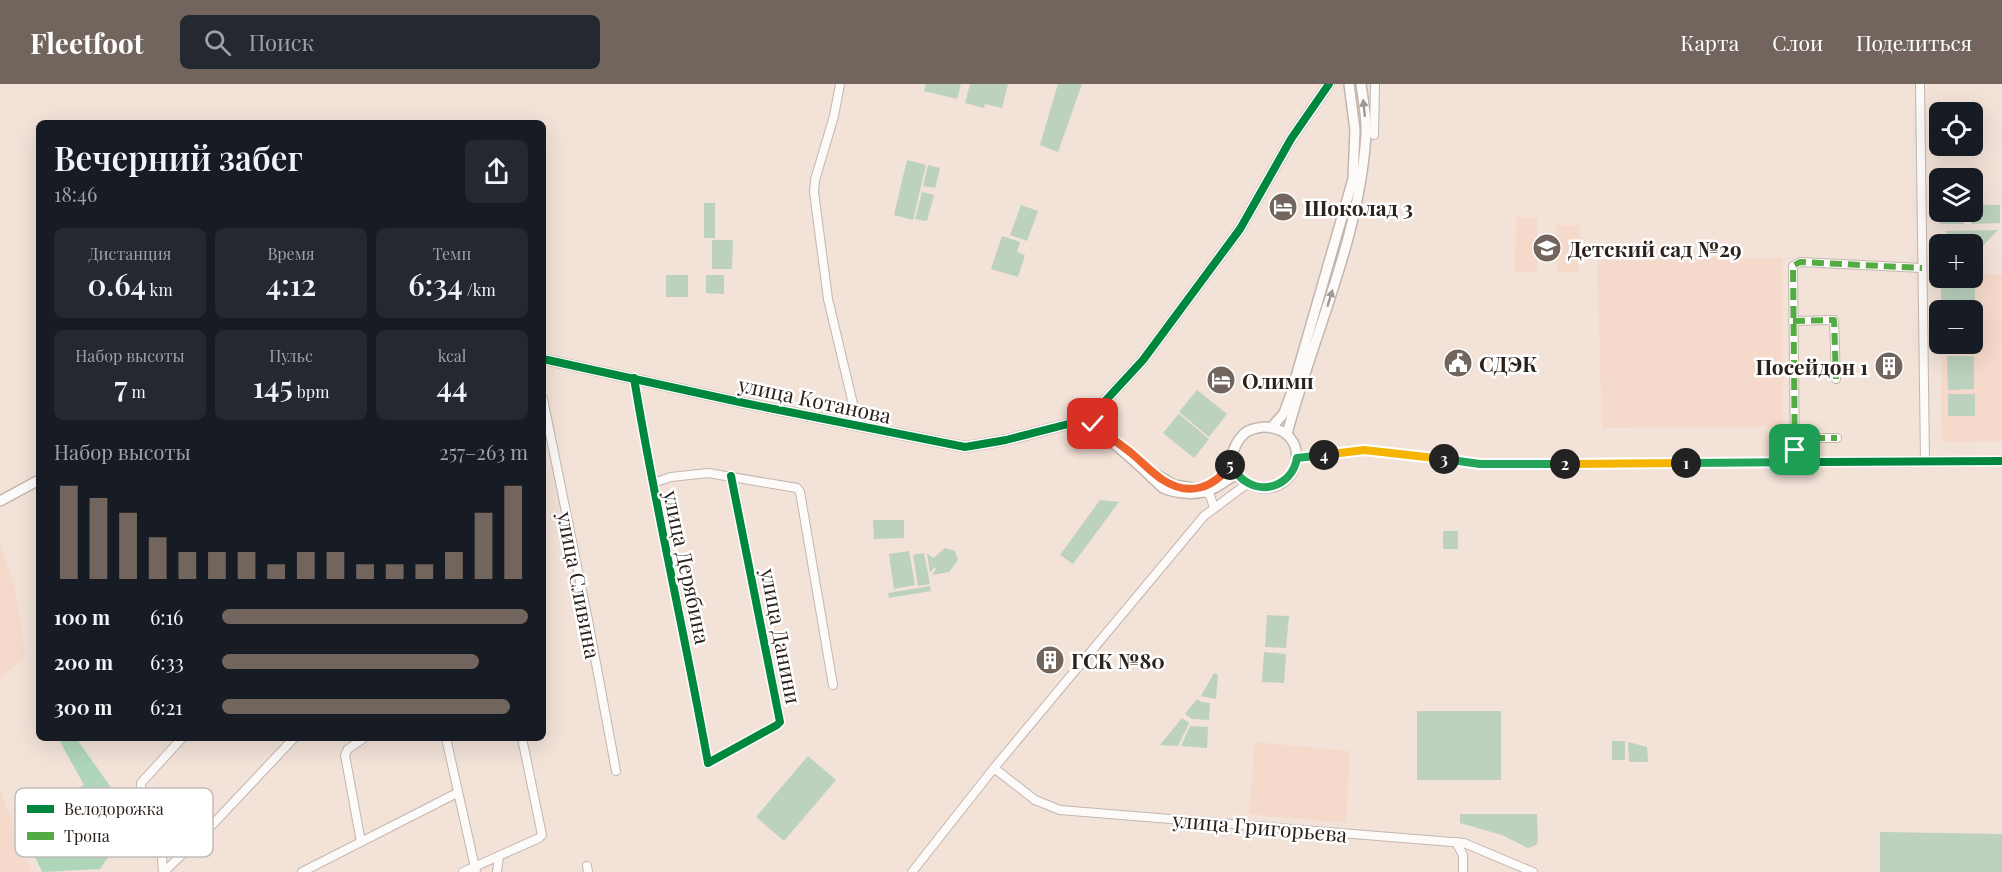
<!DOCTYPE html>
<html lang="ru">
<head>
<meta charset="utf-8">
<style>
	:root { --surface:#171b24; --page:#242831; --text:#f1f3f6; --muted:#9ea1a6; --accent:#71655d }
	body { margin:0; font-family:"Playfair Display",serif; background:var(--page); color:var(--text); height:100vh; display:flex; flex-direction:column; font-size:22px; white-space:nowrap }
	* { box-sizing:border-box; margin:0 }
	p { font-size:20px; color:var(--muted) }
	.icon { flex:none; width:33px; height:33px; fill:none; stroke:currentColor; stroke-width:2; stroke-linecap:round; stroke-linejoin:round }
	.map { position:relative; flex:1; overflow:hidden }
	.panel { position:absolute; left:36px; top:36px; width:510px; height:621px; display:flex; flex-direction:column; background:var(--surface); border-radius:9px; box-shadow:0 6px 24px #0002 }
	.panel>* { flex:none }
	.controls { position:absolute; left:1929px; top:18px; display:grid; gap:12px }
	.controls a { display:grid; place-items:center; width:54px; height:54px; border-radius:9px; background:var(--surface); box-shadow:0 6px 24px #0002; font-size:30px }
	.pin { position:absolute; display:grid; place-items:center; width:51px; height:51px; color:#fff; margin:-26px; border-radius:12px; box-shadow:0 3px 9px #0006 }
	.km { position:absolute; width:30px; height:30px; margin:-15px; border-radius:50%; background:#222; color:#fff; font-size:16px; line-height:30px; text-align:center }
	.round { display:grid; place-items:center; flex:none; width:63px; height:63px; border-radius:9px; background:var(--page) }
	.headline { display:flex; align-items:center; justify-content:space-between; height:102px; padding:0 18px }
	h1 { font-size:33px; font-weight:600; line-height:45px }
	.stats { display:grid; grid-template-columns:repeat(3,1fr); gap:9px; height:102px; padding:6px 18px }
	.stats div { display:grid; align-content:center; border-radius:9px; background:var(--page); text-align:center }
	.stats b { font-size:30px; font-weight:600 }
	.stats small { font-size:16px; font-weight:400 }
	.stats p { font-size:16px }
	.chart { height:168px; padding:12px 18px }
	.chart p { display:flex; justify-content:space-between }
	.chart svg { width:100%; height:108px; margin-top:6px; stroke:var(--accent); stroke-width:6 }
	ul { padding:0 18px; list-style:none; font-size:20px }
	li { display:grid; grid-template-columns:96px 72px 1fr; align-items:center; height:45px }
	li i { height:15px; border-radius:8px; background:var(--accent) }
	header { display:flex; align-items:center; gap:36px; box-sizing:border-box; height:84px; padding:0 30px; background:var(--accent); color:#fff }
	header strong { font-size:28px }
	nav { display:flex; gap:33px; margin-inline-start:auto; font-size:21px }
	.search { width:420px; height:54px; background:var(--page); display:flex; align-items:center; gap:15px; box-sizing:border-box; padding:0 21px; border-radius:9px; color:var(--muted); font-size:22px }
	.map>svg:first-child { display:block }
	.built { fill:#f5d9ca }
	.green { fill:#bcd1be }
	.forest { fill:#afd5bb }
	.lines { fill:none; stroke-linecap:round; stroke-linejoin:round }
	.minor-casing { stroke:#c3b6af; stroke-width:10 }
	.tertiary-casing { stroke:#c3b6af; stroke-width:12 }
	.minor { stroke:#fdfbf9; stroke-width:8 }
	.tertiary { stroke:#fdfbf9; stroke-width:9 }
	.quiet { stroke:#54aa43; stroke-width:6; stroke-dasharray:12 6; stroke-linecap:butt }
	.cycleway-casing { stroke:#fff; stroke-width:11 }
	.cycleway { stroke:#00873e; stroke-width:8 }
	.oneway { fill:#9f9995 }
	.split-1-casing { stroke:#fff; stroke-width:12 }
	.split-2-casing { stroke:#fff; stroke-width:12 }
	.split-3-casing { stroke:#fff; stroke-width:12 }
	.split-4-casing { stroke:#fff; stroke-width:12 }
	.split-5-casing { stroke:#fff; stroke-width:12 }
	.split-6-casing { stroke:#fff; stroke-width:12 }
	.split-7-casing { stroke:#fff; stroke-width:12 }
	.split-1 { stroke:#22a559; stroke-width:8 }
	.split-2 { stroke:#f5b400; stroke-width:8 }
	.split-3 { stroke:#22a559; stroke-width:8 }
	.split-4 { stroke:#f5b400; stroke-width:8 }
	.split-5 { stroke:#22a559; stroke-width:8 }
	.split-6 { stroke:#f0652b; stroke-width:8 }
	.split-7 { stroke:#f0652b; stroke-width:8 }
	.labels { text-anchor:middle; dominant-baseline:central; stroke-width:5; stroke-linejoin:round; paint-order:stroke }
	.poi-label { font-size:21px; font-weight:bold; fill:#2c211b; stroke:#fff; text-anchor:start }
	.street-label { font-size:21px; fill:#2c211b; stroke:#fff }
	.key { fill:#fff; stroke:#c0bcbb; stroke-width:1.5 }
	.key-label { font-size:16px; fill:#2c211b }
</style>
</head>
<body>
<header>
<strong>Fleetfoot</strong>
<div class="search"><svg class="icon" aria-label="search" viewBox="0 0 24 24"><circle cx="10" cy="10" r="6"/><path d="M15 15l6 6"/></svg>Поиск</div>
<nav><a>Карта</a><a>Слои</a><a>Поделиться</a></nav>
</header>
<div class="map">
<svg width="2002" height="788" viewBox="0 0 2002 788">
	<rect width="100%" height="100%" fill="#f2e2d8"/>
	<g class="built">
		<polygon points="1516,133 1537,133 1537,156 1556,156 1556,141 1580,141 1579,188 1557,188 1557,173 1538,172 1537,188 1515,188"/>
		<polygon points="1597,173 1783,174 1783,343 1602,344"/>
		<polygon points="1975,191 2002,191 2002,357 1942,358 1941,260 1972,260 1975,244"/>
		<polygon points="0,460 14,499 25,572 0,595"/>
		<polygon points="1255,658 1350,667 1346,739 1249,730"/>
		<polygon points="0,706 32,788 0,788"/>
	</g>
	<g class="green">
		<polygon points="926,0 961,0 957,15 924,7"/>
		<polygon points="970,0 1008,0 1002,24 985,20 984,24 965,19"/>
		<polygon points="1058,0 1082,0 1058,68 1040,61"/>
		<polygon points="907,76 926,81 913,136 894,131"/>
		<polygon points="928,81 940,84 935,104 923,102"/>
		<polygon points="922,108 934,111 927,137 915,135"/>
		<rect x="704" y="119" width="11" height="35"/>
		<polygon points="1021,121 1038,127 1027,157 1010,151"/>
		<polygon points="1973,121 2000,121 2000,139 1971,140"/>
		<rect x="1940" y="128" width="24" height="12"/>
		<polygon points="1998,146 1977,168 1973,168 1972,160 1957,160 1945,147"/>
		<polygon points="1002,152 1020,158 1017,168 1025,171 1018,193 991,185"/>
		<polygon points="712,156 733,156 732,185 712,185"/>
		<rect x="666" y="191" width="22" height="22"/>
		<polygon points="706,191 724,191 724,210 706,209"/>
		<polygon points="1973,191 1975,191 1975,267 1941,267 1941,260 1972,260 1972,226 1941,226 1941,194 1972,194"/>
		<polygon points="1947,272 1974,272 1974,305 1948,306"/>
		<polygon points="1197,306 1227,330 1209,353 1179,328"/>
		<rect x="1948" y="310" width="27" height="22"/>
		<polygon points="1179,330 1209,355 1194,374 1163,349"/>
		<polygon points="1100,416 1119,418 1073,480 1060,471"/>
		<polygon points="873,436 904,436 904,454 874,455"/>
		<rect x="1443" y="447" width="15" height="18"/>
		<polygon points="945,464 955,467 958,476 949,488 932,491 936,485 934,483 930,489 927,469 933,474"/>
		<polygon points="909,467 915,501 894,505 889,470"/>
		<polygon points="924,469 930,500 918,502 913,471"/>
		<polygon points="930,502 931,507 889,514 888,509"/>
		<polygon points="1267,531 1289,532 1286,564 1265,563"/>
		<polygon points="1264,568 1286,570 1284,599 1262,598"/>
		<polygon points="1214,589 1218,591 1216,615 1201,612"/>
		<polygon points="1197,615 1201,618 1210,619 1209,636 1192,635 1185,630"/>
		<rect x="1417" y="627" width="84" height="69"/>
		<polygon points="1182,634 1189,639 1178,662 1160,661"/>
		<polygon points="1190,642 1208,643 1207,664 1181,662"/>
		<rect x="1612" y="657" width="13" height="19"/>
		<polygon points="1628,658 1647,663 1648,678 1629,678"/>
		<polygon points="808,672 836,696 784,757 756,733"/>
		<polygon points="1460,730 1537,730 1538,757 1536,761 1528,764 1502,751 1460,739"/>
		<polygon points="1880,748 2002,750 2002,788 1880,788"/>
	</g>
	<polygon class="forest" points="58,654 76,654 134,736 100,785 42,788 17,733 84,701"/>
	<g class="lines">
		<g class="minor-casing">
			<g id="minor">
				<polyline points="840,0 834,32 815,96 814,108 828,215 858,341"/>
				<polyline points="1920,0 1925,377"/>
				<polyline points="1374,51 1375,0"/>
				<polyline points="1793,237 1834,236 1836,295"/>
				<path d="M634,294C655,423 685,550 708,679L777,641L780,638L731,392"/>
				<polyline points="543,315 588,536 616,687"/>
				<polyline points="1795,354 1837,354"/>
				<polyline points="1297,374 1364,366 1480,380 2002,377"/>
				<polyline points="1795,378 1793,182 1800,178 1922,184"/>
				<polyline points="653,399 671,393 708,389 797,404 800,408 833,601"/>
				<polyline points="1205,408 1210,411 1214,424"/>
				<polyline points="446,654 476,788"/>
				<polyline points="994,684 1035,716 1060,726 1464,759 1533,788"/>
				<polyline points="361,758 345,671 348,665 364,654"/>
				<polyline points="1456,758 1463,771 1463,788"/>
				<polyline points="587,782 588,788"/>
				<path d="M163,788C161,768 163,743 154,724C150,715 140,710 141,699L182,654"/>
				<polyline points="164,788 214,739 294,654"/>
				<polyline points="302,788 457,709"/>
				<polyline points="463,788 539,754 542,751 522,654"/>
				<polyline points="497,788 499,772"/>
				<polyline points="912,788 994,684 1204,432 1248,399"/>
			</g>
		</g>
		<g class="tertiary-casing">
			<g id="tertiary">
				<polyline points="543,275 744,319 965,363 1006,356 1080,337 1107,315 1143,276 1240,145 1291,55 1329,0"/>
				<path d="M1073,343C1100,339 1143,386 1163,404C1178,410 1197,412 1212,405C1221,401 1228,394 1238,391"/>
				<path d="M1264,343C1313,344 1303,410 1258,403C1248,401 1233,391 1231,380C1230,372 1237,356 1243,351C1248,345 1257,344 1264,343Z"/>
				<polyline points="1272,343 1284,329 1291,310 1353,95 1355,46 1349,0"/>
				<path d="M1287,350C1313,251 1360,154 1366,50C1367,34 1363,16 1361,0"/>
				<polyline points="1157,391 1174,401 1193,404"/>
				<polyline points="0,417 39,396"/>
			</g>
		</g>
		<use href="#minor" class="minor"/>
		<use href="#tertiary" class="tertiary"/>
		<g class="quiet">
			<polyline points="1793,237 1834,236 1836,295"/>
			<polyline points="1795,354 1837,354"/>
			<polyline points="1795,378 1793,182 1800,178 1922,184"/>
		</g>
		<g class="cycleway-casing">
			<g id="cycleway">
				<polyline points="543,275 744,319 965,363 1006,356 1080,337 1107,315 1143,276 1240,145 1291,55 1329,0"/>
				<path d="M634,294C655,423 685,550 708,679L777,641L780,638L731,392"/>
				<polyline points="1297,374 1364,366 1480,380 2002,377"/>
			</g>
		</g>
		<use href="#cycleway" class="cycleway"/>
	</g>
	<defs><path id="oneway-solid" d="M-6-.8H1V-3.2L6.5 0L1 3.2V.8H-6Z" transform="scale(1.5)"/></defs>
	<g class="oneway">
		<use href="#oneway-solid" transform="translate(1364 24) rotate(-96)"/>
		<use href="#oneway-solid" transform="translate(1330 214) rotate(-73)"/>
	</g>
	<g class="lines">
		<g class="split-1-casing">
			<polyline id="split-1" points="1686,379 1795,378 1795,366"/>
		</g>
		<g class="split-2-casing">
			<polyline id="split-2" points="1565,380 1686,379"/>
		</g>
		<g class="split-3-casing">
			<polyline id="split-3" points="1444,375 1480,380 1565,380"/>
		</g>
		<g class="split-4-casing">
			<polyline id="split-4" points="1324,371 1364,366 1444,375"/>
		</g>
		<g class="split-5-casing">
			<path id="split-5" d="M1230,381C1234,384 1238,393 1245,397C1267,412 1293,398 1297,374L1324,371"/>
		</g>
		<g class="split-6-casing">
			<path id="split-6" d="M1130,368C1141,377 1152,389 1163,396C1189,413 1214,404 1230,381"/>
		</g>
		<g class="split-7-casing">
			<polyline id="split-7" points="1093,340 1130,368"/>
		</g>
		<use href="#split-1" class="split-1"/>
		<use href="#split-2" class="split-2"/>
		<use href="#split-3" class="split-3"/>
		<use href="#split-4" class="split-4"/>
		<use href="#split-5" class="split-5"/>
		<use href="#split-6" class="split-6"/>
		<use href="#split-7" class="split-7"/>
	</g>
	<defs>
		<g id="hotel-disc" transform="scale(1.5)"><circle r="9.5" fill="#71655d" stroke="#fff"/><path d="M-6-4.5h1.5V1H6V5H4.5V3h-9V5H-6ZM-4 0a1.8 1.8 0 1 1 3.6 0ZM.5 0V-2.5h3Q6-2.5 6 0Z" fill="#fff"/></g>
		<g id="school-disc" transform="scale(1.5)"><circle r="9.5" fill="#71655d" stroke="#fff"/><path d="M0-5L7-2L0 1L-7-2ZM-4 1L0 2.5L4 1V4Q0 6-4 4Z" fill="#fff"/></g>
		<g id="civic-disc" transform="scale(1.5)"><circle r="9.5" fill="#71655d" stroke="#fff"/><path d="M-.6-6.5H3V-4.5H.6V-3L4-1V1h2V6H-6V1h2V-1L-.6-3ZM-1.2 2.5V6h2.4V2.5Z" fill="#fff"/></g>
		<g id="building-disc" transform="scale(1.5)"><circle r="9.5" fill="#71655d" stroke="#fff"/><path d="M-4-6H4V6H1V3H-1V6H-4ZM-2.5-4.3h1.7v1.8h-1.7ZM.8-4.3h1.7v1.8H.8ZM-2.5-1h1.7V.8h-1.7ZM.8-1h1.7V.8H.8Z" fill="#fff"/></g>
	</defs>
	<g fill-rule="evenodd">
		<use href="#hotel-disc" x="1283" y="123"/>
		<use href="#school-disc" x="1547" y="164"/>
		<use href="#civic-disc" x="1458" y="279"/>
		<use href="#building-disc" x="1889" y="282"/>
		<use href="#hotel-disc" x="1221" y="296"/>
		<use href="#building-disc" x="1050" y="576"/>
	</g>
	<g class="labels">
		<g class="poi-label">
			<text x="1304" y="123">Шоколад 3</text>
			<text x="1568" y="164">Детский сад №29</text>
			<text x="1479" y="279">СДЭК</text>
			<text x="1868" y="282" text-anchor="end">Посейдон 1</text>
			<text x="1242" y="296">Олимп</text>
			<text x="1071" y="576">ГСК №80</text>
		</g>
		<g class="street-label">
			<text transform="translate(815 315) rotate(12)">улица Котанова</text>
			<text transform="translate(688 483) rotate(78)">улица Дерябина</text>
			<text transform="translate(580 501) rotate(79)">улица Сливина</text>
			<text transform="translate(782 552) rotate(79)">улица Данини</text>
			<text transform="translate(1260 742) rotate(5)">улица Григорьева</text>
		</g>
	</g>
	<rect x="15" y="704" width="198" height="69" rx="9" class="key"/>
	<rect x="27" y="721" width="27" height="8" fill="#00873e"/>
	<rect x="27" y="748" width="27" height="8" fill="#54aa43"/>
	<g class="key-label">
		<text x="64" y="731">Велодорожка</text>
		<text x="64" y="758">Тропа</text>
	</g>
</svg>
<div class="controls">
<a><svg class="icon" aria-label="locate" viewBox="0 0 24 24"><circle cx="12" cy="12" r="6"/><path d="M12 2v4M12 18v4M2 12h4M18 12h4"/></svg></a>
<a><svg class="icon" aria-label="layers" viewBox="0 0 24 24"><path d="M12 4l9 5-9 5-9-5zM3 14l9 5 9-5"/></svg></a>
<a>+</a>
<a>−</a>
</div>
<div class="pin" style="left:1795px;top:366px;background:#1e9e55"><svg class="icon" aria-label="arrive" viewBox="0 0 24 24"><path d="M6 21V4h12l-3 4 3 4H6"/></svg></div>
<div class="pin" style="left:1093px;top:340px;background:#d93025"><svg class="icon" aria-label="check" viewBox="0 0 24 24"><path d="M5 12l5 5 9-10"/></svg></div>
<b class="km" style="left:1686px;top:379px">1</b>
<b class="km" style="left:1565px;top:380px">2</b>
<b class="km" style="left:1444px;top:375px">3</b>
<b class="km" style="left:1324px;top:371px">4</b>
<b class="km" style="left:1230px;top:381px">5</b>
<section class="panel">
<div class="headline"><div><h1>Вечерний забег</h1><p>18:46</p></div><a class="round"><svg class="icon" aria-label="share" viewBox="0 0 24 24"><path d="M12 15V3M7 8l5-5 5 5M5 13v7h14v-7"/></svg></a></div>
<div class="stats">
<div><p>Дистанция</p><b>0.64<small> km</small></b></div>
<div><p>Время</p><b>4:12</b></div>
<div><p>Темп</p><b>6:34<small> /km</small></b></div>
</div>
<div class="stats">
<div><p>Набор высоты</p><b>7<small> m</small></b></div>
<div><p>Пульс</p><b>145<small> bpm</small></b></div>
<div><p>kcal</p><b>44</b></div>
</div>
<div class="chart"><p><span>Набор высоты</span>257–263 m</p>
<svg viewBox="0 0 160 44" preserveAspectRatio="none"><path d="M5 44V6M15 44V11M25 44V17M35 44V27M45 44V33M55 44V33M65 44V33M75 44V38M85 44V33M95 44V33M105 44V38M115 44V38M125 44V38M135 44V33M145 44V17M155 44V6"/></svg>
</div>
<ul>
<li><b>100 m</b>6:16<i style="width:100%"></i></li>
<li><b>200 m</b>6:33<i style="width:84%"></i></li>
<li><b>300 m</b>6:21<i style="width:94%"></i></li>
</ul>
</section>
</div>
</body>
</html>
